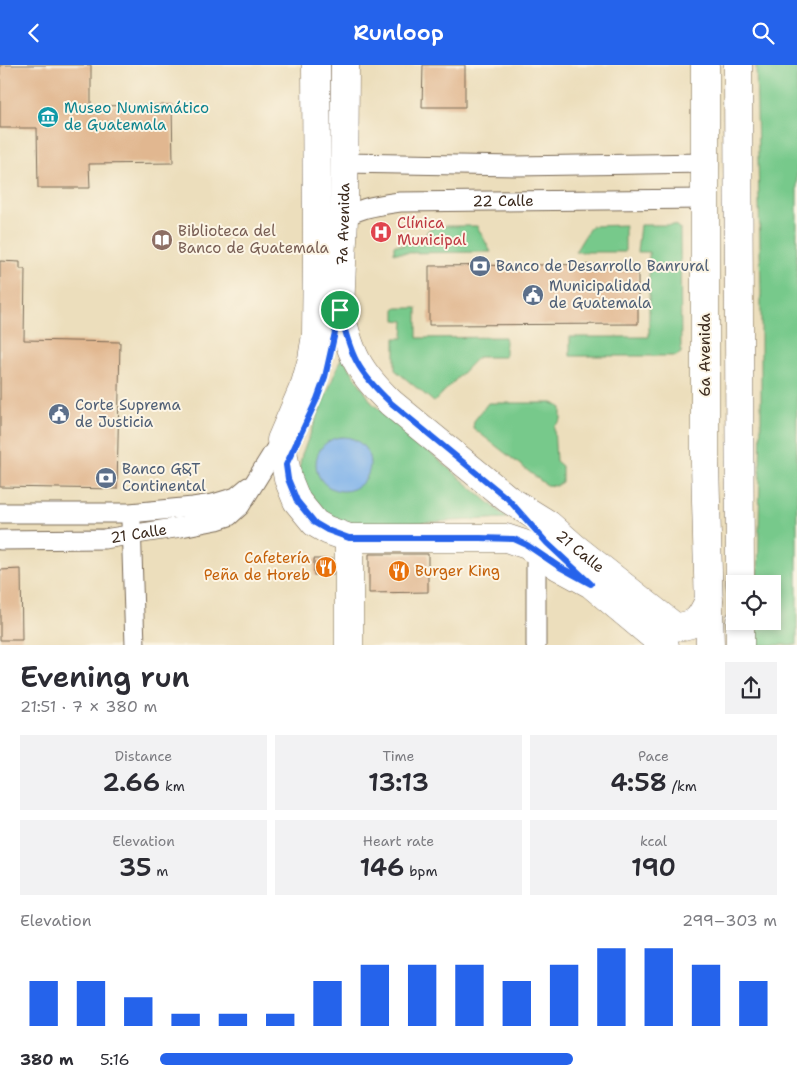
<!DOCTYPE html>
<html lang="en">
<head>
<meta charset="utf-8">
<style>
	:root { --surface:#fff; --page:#f2f2f3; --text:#2b2b33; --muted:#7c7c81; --accent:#2563eb }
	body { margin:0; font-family:"Shantell Sans",sans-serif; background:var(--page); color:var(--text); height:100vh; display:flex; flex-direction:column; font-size:19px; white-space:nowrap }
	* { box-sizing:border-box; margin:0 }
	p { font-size:16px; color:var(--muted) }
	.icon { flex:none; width:28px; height:28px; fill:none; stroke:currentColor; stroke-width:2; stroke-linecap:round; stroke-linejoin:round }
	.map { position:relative; height:580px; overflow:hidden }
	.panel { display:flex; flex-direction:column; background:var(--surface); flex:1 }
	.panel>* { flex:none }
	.buttons { position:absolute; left:726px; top:510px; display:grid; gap:10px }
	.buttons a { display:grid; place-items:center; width:55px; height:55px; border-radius:0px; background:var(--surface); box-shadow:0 2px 8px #0003; font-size:25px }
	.pin { position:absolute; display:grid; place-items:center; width:42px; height:42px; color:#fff; margin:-21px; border:2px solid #fff; border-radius:50%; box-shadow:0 1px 5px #0007 }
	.round { display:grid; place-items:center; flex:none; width:52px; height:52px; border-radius:0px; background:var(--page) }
	.head { display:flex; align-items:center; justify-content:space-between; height:85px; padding:0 20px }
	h1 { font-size:28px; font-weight:600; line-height:38px }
	.stats { display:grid; grid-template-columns:repeat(3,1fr); gap:8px; height:85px; padding:5px 20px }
	.stats div { display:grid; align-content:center; border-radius:0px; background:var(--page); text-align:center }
	.stats b { font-size:25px; font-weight:600 }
	.stats small { font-size:14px; font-weight:400 }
	.stats p { font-size:14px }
	.chart { height:140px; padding:10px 20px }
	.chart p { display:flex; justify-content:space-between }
	.chart svg { width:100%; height:90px; margin-top:5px; stroke:var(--accent); stroke-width:6 }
	ul { padding:0 20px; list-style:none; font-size:16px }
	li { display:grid; grid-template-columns:80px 60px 1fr; align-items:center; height:38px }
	li i { height:12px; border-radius:6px; background:var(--accent) }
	header { display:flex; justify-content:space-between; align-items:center; height:65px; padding:0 20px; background:var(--accent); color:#fff; font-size:22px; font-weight:600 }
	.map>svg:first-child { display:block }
	.green { fill:#77c98b; stroke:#597a54 }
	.water { fill:#7db1ea; stroke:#5c6e84 }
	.building { fill:#e1b790 }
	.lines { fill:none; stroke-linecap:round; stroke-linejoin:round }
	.street-casing { stroke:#796955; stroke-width:21 }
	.primary-casing { stroke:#796955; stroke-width:29 }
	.street { stroke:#fff; stroke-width:19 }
	.primary { stroke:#fff; stroke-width:28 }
	.route-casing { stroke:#fff; stroke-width:10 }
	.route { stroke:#2563eb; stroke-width:6 }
	.labels { text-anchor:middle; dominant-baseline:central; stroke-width:4; stroke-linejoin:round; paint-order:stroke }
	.culture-label { font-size:15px; fill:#0d838f; stroke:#fcf5e5; text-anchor:start }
	.street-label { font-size:15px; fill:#3b2a1e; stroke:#fcf5e5 }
	.health-label { font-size:15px; fill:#be3a42; stroke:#fcf5e5; text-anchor:start }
	.education-label { font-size:15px; fill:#785e54; stroke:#fcf5e5; text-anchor:start }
	.service-label { font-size:15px; fill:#4e5e75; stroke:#fcf5e5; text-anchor:start }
	.food-label { font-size:15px; fill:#c56008; stroke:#fcf5e5; text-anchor:end }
</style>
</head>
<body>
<header><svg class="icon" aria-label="back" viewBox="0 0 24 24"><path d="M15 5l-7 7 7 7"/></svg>Runloop<svg class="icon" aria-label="search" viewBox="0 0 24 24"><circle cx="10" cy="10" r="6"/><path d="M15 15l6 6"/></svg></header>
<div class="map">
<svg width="797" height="581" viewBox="0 0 797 581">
	<rect width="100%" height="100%" fill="#fcf5e5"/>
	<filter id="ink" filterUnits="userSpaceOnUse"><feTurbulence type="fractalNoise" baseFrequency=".02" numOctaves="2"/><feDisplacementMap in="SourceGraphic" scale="10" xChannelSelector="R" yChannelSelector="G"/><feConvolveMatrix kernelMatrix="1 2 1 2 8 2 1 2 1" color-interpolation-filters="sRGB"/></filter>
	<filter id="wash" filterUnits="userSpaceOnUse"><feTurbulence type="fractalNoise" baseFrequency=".0096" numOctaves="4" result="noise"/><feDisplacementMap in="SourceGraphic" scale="20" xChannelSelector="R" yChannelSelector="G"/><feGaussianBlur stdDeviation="1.12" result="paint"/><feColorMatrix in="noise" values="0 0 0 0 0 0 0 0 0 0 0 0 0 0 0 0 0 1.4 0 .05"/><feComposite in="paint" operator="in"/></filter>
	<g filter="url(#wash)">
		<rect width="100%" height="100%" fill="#ecdebc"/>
		<g class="green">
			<polygon points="756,0 797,0 797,580 757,580 757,556 772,556 772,519 758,519 761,353 761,227"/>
			<polygon points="625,160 625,187 575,187 591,161"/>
			<polygon points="640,160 675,160 680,164 681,288 676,291 570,291 570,272 649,272 649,187 637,187"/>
			<polygon points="436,161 477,161 491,187 394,188 394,180 404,180 404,177 423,175 428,165"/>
			<polygon points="395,243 417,243 417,273 505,272 505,292 478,292 434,337 395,305 395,273 403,273 404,256 395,255"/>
			<polygon points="342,291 372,338 507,453 360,461 332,456 306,431 299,404 302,389"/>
			<polygon points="488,338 552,338 557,340 561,343 561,355 554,362 556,396 562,401 562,417 556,421 546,420 473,363 474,356"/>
		</g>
		<circle class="water" cx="343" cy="399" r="27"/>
		<g id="blocks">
			<g class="building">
				<polygon points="0,0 91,0 91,41 172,40 173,98 89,99 90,123 38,123 37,63 0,63"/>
				<polygon points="423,0 465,0 465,42 422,42"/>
				<polygon points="0,196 20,197 20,204 25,204 24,275 120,277 117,424 0,422"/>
				<polygon points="638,199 638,259 429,260 429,201"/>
				<polygon points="369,489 428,489 428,527 369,528"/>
				<rect x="314" y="494" width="19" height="16"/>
				<polygon points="21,504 22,575 0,575 0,505"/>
			</g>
		</g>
	</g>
	<g filter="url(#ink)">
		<use href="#blocks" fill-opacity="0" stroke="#796955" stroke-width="1"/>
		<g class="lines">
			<g class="street-casing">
				<g id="street">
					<polyline points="344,98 516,101 706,98"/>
					<path id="s1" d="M337,159C353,143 378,140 400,137L706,134"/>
					<polyline points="0,448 130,448 193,442 213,439 236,432 248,422"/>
					<polyline points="131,457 135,581"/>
					<path id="s2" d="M0,475L104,474L181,462L217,455L229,451L240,441L281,375"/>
					<polyline points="536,486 536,581"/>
				</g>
			</g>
			<g class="primary-casing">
				<g id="primary">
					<polyline points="316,0 317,186 316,270 312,294 305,319 281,375 288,414 297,436 315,458 327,465 349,473 506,473 527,480 558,501 591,519 665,581"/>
					<polyline points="705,0 705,399 710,581"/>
					<polyline points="738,0 740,519"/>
					<path id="s3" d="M340,245C350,289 358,306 391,338L508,434L548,459L574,482L675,562C697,561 701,553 709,535"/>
					<path id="s4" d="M337,263L340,245L344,152L345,0"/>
					<polyline points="349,473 349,581"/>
					<polyline points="740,556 740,581"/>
				</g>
			</g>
			<use href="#street" class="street"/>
			<use href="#primary" class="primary"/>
		</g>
	</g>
	<g class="lines" filter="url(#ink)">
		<g class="route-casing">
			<path id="route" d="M340,245C350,290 357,306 391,338L508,434L547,478L591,519L558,501L527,480L514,474L480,473H349L327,465L315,458L297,436L288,414L286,400L317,334L325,312Z"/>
		</g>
		<use href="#route" class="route"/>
	</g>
	<defs>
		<g id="museum-disc" transform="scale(1.125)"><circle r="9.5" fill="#0f9aa8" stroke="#fcf5e5"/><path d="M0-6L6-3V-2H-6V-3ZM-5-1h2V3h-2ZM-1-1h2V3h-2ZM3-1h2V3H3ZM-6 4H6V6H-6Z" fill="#fff"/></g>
		<g id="hospital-disc" transform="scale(1.125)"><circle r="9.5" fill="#e0444e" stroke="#fcf5e5"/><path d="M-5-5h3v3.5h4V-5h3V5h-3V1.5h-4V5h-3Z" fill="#fff"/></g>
		<g id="library-disc" transform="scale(1.125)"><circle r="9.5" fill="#8d6e63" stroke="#fcf5e5"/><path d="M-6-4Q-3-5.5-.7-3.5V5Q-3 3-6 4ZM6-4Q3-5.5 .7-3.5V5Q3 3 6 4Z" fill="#fff"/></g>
		<g id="bank-disc" transform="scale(1.125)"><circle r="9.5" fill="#5c6f8a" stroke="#fcf5e5"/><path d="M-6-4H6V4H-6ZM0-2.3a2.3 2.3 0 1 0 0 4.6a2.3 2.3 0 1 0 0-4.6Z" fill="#fff"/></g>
		<g id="civic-disc" transform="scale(1.125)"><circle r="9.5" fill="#5c6f8a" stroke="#fcf5e5"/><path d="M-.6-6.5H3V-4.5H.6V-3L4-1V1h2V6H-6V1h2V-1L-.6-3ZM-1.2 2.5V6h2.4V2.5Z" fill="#fff"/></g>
		<g id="restaurant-disc" transform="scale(1.125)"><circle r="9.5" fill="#e8710a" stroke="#fcf5e5"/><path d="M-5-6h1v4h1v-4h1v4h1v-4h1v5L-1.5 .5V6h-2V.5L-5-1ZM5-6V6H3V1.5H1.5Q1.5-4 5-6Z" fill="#fff"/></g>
	</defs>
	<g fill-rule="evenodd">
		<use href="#museum-disc" x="48" y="52"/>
		<use href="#hospital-disc" x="381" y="167"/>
		<use href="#library-disc" x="162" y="175"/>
		<use href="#bank-disc" x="480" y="201"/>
		<use href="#civic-disc" x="533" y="230"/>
		<use href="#civic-disc" x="59" y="349"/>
		<use href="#bank-disc" x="106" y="413"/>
		<use href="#restaurant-disc" x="326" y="502"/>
		<use href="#restaurant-disc" x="399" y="506"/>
	</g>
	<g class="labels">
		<g class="culture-label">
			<text x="64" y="43">Museo Numismático<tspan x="64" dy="17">de Guatemala</tspan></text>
		</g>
		<g class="street-label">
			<text stroke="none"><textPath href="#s1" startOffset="171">22 Calle</textPath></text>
			<text stroke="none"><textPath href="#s4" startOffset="104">7a Avenida</textPath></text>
			<text transform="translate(705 290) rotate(-90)">6a Avenida</text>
			<text stroke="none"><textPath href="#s2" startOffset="139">21 Calle</textPath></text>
			<text stroke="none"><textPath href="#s3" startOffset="349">21 Calle</textPath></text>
		</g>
		<g class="health-label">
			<text x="397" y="158">Clínica<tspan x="397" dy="17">Municipal</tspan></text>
		</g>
		<g class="education-label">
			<text x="178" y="166">Biblioteca del<tspan x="178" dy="17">Banco de Guatemala</tspan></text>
		</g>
		<g class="service-label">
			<text x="496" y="201">Banco de Desarrollo Banrural</text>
			<text x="549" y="221">Municipalidad<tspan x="549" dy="17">de Guatemala</tspan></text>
			<text x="75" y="340">Corte Suprema<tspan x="75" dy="17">de Justicia</tspan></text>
			<text x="122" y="404">Banco G&amp;T<tspan x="122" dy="17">Continental</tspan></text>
		</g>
		<g class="food-label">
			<text x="310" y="493">Cafetería<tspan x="310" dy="17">Peña de Horeb</tspan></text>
			<text x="415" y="506" text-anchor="start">Burger King</text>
		</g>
	</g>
</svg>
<div class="buttons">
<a><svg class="icon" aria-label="locate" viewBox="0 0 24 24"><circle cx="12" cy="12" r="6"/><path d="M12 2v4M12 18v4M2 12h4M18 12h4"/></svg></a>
</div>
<div class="pin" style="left:340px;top:245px;background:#1e9e55"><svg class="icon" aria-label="arrive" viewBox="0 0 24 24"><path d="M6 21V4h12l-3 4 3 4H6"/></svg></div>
</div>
<section class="panel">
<div class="head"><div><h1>Evening run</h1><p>21:51 · 7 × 380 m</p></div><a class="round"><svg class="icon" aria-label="share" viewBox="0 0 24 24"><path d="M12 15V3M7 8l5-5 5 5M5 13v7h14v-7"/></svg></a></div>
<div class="stats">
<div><p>Distance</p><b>2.66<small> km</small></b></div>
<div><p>Time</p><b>13:13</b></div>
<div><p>Pace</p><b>4:58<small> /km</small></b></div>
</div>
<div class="stats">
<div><p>Elevation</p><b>35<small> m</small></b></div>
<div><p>Heart rate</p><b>146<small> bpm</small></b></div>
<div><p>kcal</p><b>190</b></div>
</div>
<div class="chart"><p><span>Elevation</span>299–303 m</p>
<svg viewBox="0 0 160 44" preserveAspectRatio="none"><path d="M5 44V22M15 44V22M25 44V30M35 44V38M45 44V38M55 44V38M65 44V22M75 44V14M85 44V14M95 44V14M105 44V22M115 44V14M125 44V6M135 44V6M145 44V14M155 44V22"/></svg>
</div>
<ul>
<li><b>380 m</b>5:16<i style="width:67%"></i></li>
</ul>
</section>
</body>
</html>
